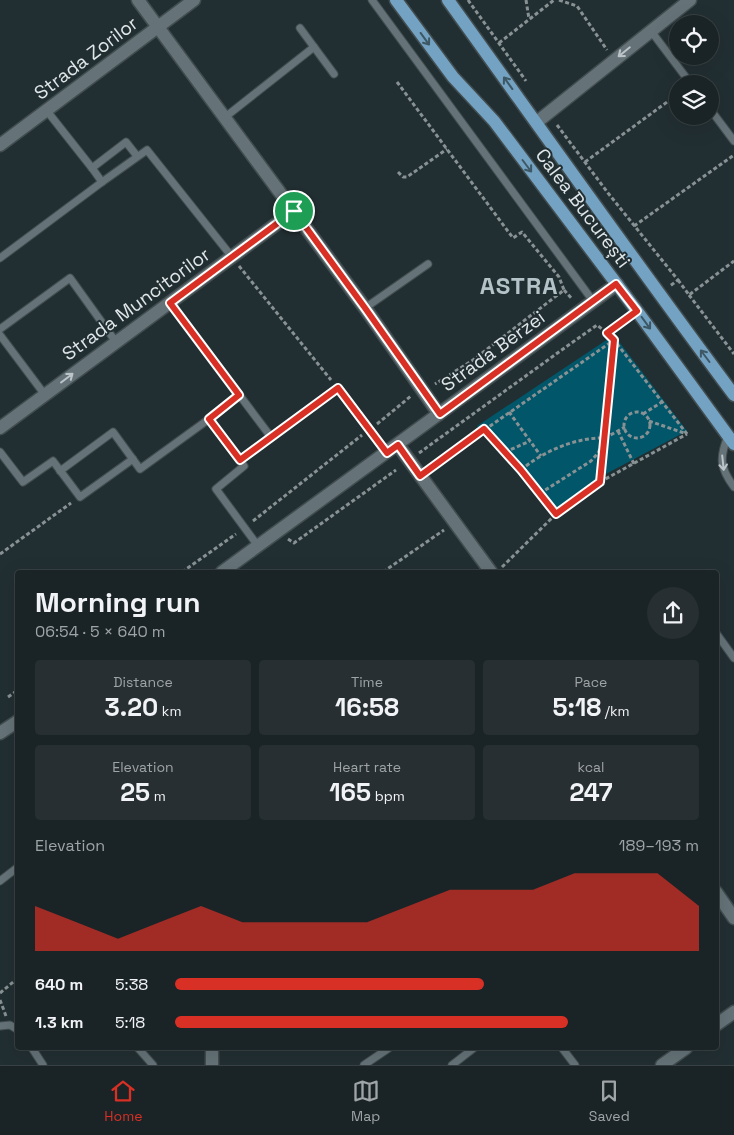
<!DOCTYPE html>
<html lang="en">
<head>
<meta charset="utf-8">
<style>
	:root { --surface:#1a2326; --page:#272f32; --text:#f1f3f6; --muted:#9fa4a7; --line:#384043; --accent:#d93025 }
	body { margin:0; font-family:"Space Grotesk",sans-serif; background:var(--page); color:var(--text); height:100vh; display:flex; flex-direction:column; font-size:19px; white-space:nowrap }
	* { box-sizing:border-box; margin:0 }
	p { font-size:16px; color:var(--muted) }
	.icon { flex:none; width:28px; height:28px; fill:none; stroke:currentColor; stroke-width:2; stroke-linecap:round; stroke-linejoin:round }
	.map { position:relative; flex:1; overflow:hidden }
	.side { position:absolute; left:15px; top:570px; width:704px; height:480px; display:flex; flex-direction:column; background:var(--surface); border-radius:5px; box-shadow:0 5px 20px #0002,0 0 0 1px var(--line) }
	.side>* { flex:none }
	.tools { position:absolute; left:669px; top:15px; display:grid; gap:10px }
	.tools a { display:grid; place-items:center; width:50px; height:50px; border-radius:50%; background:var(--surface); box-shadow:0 5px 20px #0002,0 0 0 1px var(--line); font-size:25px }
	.pin { position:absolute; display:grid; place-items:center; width:42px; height:42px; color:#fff; margin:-21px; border:2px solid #fff; border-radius:50%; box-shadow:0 1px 5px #0007 }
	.round { display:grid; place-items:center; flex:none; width:52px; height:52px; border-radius:26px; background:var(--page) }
	.summary { display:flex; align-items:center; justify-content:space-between; height:85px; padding:0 20px }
	h1 { font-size:28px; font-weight:700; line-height:38px }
	.stats { display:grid; grid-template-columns:repeat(3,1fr); gap:8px; height:85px; padding:5px 20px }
	.stats div { display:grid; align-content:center; border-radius:5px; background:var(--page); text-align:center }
	.stats b { font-size:25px; font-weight:700 }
	.stats small { font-size:14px; font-weight:400 }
	.stats p { font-size:14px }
	.chart { height:140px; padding:10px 20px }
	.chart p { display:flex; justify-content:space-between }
	.chart svg { width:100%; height:90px; margin-top:5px; fill:var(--accent); opacity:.7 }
	ul { padding:0 20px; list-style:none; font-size:16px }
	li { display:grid; grid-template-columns:80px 60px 1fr; align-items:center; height:38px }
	li i { height:12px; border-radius:6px; background:var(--accent) }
	.dock { display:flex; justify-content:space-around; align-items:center; height:70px; border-top:1px solid var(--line); background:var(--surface); font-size:14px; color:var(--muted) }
	.dock a { display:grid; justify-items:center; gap:2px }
	.dock .on { color:var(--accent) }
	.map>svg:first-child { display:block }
	.green { fill:#015669 }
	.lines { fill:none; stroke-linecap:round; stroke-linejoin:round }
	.lane-casing { stroke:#424d50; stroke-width:9 }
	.street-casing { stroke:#424d50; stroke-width:15 }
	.secondary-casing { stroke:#424d50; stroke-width:15 }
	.primary-casing { stroke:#424d50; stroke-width:15 }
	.path { stroke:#889295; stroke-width:3; stroke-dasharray:4 2.5; stroke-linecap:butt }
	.lane { stroke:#657378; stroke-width:7 }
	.street { stroke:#657378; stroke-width:12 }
	.secondary { stroke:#657378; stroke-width:12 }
	.primary { stroke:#73a2c2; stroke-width:12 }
	.oneway { stroke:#3e5764 }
	.oneway2 { stroke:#bbc4c8 }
	.route-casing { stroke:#fff; stroke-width:10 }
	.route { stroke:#d93025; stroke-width:6 }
	.labels { text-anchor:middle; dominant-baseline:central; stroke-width:4; stroke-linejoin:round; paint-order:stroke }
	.street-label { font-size:19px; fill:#e0e7ea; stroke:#222f32 }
	.district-label { font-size:24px; font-weight:bold; letter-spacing:1px; fill:#b4c3c8; stroke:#222f32 }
</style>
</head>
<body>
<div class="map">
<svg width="734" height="1065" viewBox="0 0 734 1065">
	<rect width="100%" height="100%" fill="#222f32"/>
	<polygon class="green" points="614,335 687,431 604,475 551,513 477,426"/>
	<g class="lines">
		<g class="lane-casing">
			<g id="lane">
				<polyline points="372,0 593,301"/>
				<polyline points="300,28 314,47"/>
				<polyline points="651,31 691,84"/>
				<polyline points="710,109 734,141"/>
				<polyline points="47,111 92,168"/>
				<polyline points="224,118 314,47 334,74"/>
				<polyline points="102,182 147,150 232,257"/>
				<polyline points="0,258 102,182 92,168 126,142 137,156"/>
				<polyline points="170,303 271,437"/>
				<polyline points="365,308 428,264"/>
				<polyline points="0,329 70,278 116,342"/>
				<polyline points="0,335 45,395"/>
				<polyline points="209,419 239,395"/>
				<path d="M728,436C719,458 720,468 734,487"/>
				<polyline points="0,452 23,482 53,461 80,497 133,459"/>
				<polyline points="240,460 338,388 387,453"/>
				<polyline points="60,471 113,432 140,469 209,419 244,466 216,489 258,546"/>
				<polyline points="716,633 734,658"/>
				<polyline points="0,881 18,867"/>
				<polyline points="0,1026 10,1025 18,1030"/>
				<polyline points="32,1048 43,1065"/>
				<polyline points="138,1048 153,1065"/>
				<polyline points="562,1048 575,1065"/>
				<polyline points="364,1065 389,1048"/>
				<polyline points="452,1065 474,1048"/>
			</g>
		</g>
		<g class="street-casing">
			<g id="street">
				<polyline points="138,0 365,308 439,414"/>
				<polyline points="537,122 690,0"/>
				<polyline points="0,428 294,211"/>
				<polyline points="398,445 491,572"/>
				<polyline points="222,572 617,284"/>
				<polyline points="0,733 18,721"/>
				<polyline points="716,892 734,918"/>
				<polyline points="716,1025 734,1012"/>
				<polyline points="212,1065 212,1048"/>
				<polyline points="662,1065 686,1048"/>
			</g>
		</g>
		<g class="secondary-casing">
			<polyline id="secondary" points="0,145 194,0"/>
		</g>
		<g class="primary-casing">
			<g id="primary">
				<polyline points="396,0 453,77 494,121 637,311 734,444"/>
				<path d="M448,0C543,132 637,265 734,395"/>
			</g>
		</g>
		<g class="path">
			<polyline points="468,0 526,81"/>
			<polyline points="526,0 529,19"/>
			<polyline points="559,0 577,6 607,50"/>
			<polyline points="499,43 554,0"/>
			<polyline points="397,82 513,238 522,232 559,277 564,290 473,360 435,384"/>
			<polyline points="557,125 608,193 678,280 670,286"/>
			<polyline points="585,162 678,94"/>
			<polyline points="398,172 403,177 407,177 447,149"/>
			<polyline points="634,226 734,155"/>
			<polyline points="239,266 331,380"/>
			<polyline points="678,280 689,295 734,261"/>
			<polyline points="564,290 572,299"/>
			<polyline points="689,295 734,354"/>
			<polyline points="509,412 541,456"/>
			<circle cx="637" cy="425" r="13"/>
			<polyline points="643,414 662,402"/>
			<polyline points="649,421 687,434"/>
			<polyline points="377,424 411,396"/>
			<polyline points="484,429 521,470 556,514 600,482 614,340 607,333"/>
			<polyline points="618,431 634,464"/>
			<polyline points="605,438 625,427"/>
			<polyline points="505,452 530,441"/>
			<polyline points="419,453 570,344 597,325 607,333 626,319"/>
			<polyline points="431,467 614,340 687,434"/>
			<path d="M521,470C542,452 576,437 605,438L598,453L591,461L539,494"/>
			<polyline points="600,482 687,434"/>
			<polyline points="253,521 362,435"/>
			<polyline points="288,539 294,543 396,470"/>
			<polyline points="0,554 71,503"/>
			<polyline points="502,567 556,514"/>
			<polyline points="182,572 236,534"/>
			<polyline points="383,572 444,530"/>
			<polyline points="8,697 18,690"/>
			<polyline points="0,993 18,978"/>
			<polyline points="0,1000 6,1016"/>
		</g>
		<use href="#lane" class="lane"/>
		<use href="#street" class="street"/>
		<use href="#secondary" class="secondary"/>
		<use href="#primary" class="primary"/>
	</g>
	<defs><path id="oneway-shaft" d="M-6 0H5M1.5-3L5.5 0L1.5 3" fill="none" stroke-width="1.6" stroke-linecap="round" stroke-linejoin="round" transform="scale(1.25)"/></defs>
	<g class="oneway">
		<use href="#oneway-shaft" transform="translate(425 39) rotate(54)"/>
		<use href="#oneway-shaft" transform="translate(508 83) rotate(-126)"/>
		<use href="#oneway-shaft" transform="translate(527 166) rotate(53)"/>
		<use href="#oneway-shaft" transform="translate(646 323) rotate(54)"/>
		<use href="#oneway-shaft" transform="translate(705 356) rotate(-127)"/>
	</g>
	<g class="oneway2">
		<use href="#oneway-shaft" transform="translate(624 52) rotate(141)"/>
		<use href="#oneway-shaft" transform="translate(67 378) rotate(-37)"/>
		<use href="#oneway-shaft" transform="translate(723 463) rotate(84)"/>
	</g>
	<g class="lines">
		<g class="route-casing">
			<polygon id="route" points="294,211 365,308 440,414 616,284 637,311 607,333 614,340 600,482 556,514 521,470 484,429 420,476 398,445 387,453 338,388 240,460 209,419 239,395 170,303"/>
		</g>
		<use href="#route" class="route"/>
	</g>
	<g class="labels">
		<g class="street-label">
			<text transform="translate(86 58) rotate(-37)">Strada Zorilor</text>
			<text transform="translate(583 208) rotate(53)">Calea București</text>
			<text transform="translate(136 304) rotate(-36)">Strada Muncitorilor</text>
			<text transform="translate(493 351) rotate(-36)">Strada Berzei</text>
		</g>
		<g class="district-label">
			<text x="519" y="285">ASTRA</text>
		</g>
	</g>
</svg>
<div class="tools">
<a><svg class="icon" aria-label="locate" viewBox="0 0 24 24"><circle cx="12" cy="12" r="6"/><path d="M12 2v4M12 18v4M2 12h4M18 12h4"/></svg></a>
<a><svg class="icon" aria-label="layers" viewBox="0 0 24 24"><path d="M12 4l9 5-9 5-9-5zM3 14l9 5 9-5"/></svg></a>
</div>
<div class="pin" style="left:294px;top:211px;background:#1e9e55"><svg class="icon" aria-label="arrive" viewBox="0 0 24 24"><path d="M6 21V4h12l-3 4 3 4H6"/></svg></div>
<section class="side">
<div class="summary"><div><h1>Morning run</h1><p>06:54 · 5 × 640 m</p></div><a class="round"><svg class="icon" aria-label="share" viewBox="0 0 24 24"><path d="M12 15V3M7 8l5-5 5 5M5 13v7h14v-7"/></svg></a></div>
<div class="stats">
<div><p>Distance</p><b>3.20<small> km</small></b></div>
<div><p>Time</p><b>16:58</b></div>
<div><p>Pace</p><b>5:18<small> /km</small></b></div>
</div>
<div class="stats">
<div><p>Elevation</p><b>25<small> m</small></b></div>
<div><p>Heart rate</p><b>165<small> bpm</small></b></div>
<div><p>kcal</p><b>247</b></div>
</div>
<div class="chart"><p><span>Elevation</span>189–193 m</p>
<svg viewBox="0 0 160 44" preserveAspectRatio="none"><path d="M0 44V22L10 30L20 38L30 30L40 22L50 30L60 30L70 30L80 30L90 22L100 14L110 14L120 14L130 6L140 6L150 6L160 22V44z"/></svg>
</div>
<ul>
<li><b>640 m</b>5:38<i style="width:59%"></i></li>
<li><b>1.3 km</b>5:18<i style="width:75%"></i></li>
</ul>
</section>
</div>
<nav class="dock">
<a class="on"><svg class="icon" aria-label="home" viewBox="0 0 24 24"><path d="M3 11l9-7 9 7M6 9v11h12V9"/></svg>Home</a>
<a><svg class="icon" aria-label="map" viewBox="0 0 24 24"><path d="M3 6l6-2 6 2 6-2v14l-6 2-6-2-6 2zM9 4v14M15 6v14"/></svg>Map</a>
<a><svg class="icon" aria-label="saved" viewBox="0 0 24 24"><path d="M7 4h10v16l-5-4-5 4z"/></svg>Saved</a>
</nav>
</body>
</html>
